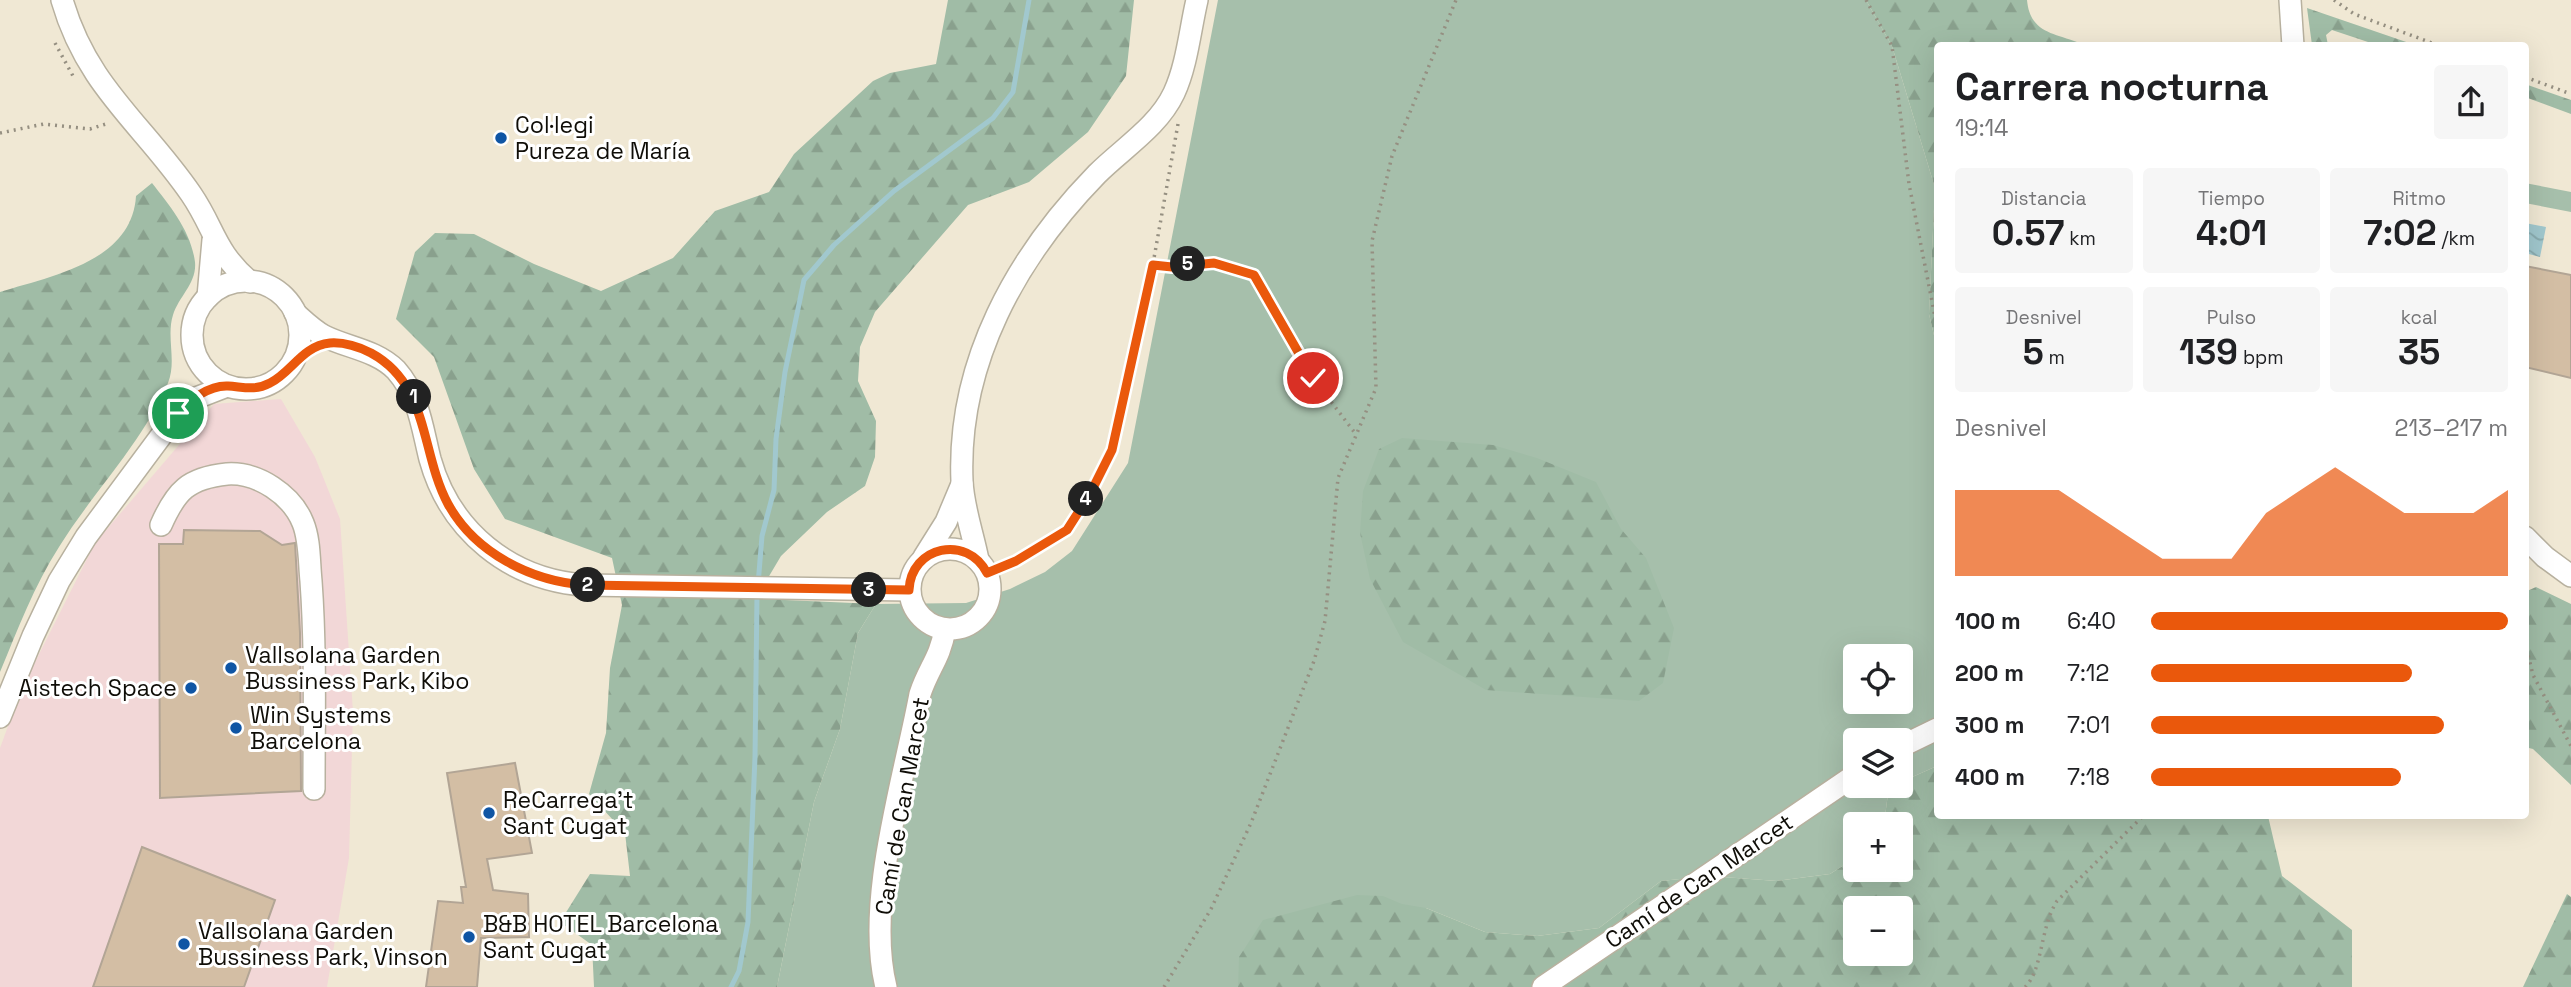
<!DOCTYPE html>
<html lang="es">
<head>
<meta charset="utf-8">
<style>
	:root { --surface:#fff; --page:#f6f6f6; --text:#202124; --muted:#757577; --accent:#ea580c }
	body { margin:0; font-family:"Space Grotesk",sans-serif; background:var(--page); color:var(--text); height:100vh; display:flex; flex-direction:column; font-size:26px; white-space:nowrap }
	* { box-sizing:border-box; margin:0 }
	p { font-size:23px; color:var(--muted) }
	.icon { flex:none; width:38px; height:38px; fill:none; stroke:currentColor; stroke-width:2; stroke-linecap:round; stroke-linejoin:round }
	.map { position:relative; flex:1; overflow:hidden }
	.drawer { position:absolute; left:1934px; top:42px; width:595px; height:777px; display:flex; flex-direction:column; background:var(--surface); border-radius:7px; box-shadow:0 7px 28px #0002 }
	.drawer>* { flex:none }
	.fabs { position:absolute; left:1843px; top:644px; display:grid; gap:14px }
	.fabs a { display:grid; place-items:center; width:70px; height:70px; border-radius:7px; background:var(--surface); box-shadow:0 7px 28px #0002; font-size:35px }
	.pin { position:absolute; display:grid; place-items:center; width:60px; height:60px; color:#fff; margin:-30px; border:4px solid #fff; border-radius:50%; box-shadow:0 2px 7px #0007 }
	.km { position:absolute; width:35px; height:35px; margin:-18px; border-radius:50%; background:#222; color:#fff; font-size:19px; line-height:35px; text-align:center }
	.round { display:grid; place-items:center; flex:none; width:74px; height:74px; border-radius:7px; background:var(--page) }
	.headline { display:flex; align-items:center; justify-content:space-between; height:119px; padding:0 21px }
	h1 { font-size:38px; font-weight:700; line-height:52px }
	.stats { display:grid; grid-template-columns:repeat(3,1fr); gap:10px; height:119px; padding:7px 21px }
	.stats div { display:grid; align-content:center; border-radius:7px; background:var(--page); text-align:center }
	.stats b { font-size:35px; font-weight:700 }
	.stats small { font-size:19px; font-weight:400 }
	.stats p { font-size:19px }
	.chart { height:196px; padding:14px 21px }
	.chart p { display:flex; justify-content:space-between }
	.chart svg { width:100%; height:126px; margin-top:7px; fill:var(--accent); opacity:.7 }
	ul { padding:0 21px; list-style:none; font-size:23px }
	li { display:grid; grid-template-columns:112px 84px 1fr; align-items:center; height:52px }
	li i { height:18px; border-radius:9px; background:var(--accent) }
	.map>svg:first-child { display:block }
	.commercial { fill:#f2d7d7 }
	.grass { fill:#a6bfab; fill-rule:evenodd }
	.forest { fill:url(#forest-firs); fill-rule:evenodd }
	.water { fill:url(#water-waves) }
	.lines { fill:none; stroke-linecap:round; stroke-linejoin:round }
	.stream { stroke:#a1c8ce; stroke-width:5 }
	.building { fill:#d3bea4; stroke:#b2a595; stroke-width:2 }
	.minor-casing { stroke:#b8b19f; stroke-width:24 }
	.path { stroke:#958f81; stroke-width:3.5; stroke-dasharray:2 5; stroke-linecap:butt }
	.minor { stroke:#fff; stroke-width:21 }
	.route-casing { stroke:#fff; stroke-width:14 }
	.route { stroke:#ea580c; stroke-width:9 }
	.poi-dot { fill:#0f55a4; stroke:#fff; stroke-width:2.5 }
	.labels { text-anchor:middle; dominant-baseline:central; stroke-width:6; stroke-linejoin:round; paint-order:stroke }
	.poi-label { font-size:23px; fill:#0f0d07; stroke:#fff; text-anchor:start }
	.street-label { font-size:23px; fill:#0f0d07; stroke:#fff }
</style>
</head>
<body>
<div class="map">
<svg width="2571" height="987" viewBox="0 0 2571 987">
	<defs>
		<pattern id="forest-firs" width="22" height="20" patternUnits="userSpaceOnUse" patternTransform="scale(1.75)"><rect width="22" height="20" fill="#a0bca6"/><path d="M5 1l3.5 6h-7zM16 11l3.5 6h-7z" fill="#89a08d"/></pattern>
		<pattern id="water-waves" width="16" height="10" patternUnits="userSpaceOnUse" patternTransform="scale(1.75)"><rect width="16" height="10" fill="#a1c8ce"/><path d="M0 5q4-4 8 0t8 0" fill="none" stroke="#89abaf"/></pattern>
	</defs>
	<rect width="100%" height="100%" fill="#f0e8d4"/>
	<polygon class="commercial" points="281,399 315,457 340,519 353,712 349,858 327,987 0,987 0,748 22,688 95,543 214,404"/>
	<g class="grass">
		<path d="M1218,0H1866L1892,46L1935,188L1929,314L1937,348V766L1901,782L1900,740H1855V786H1889L1884,824H1855V858L1830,874L1777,881L1709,876L1661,881L1599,928L1537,936L1485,932L1426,908L1256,987H777L814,802L840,729L858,633L876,604L966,603L1010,589L1045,572L1072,551L1128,463ZM1855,656H1900V702H1855Z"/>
		<polygon points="2525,183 2571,192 2571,212 2525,203"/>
	</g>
	<g class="forest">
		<polygon points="948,0 1134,0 1126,76 1088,132 1029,182 968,205 875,312 860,347 858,381 876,421 875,457 865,486 827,512 781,556 762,588 762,599 876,604 858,633 840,729 814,802 777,987 594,987 592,945 560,922 590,874 630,876 625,833 589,794 606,733 610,668 622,605 612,558 505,519 474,469 434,357 396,319 415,252 435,233 474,234 534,264 601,291 673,258 715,211 769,192 794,154 873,81 890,73 936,64"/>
		<path d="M1866,0H2027C2030,32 2052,33 2077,42L2078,45L1937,46V348L1929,314L1935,188L1892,46Z"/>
		<polygon points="2307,8 2415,45 2377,45 2332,30 2326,35 2328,45 2312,45"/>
		<polygon points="2525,84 2571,100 2571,114 2525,97"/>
		<path d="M152,183C170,206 191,231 195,262C197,283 179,296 173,315C166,337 177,361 168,383C143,442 93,492 59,547C34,586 18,629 0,672V292C51,276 132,262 136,196Z"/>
		<polygon points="1402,438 1493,445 1537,458 1596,482 1621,529 1646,558 1674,628 1663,683 1639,701 1486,690 1403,642 1370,579 1360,533 1363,491 1379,449"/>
		<polygon points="2536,587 2571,604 2571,785 2533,749 2525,747 2525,592"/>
		<path d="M1937,766V816H2268L2282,876L2352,930V987H1238L1239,957L1263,920L1357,895L1383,896L1402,904L1426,908L1485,932L1537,936L1599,928L1661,881L1709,876L1777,881L1830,874L1855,858V870H1900V824H1884L1889,786H1900L1901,782ZM1855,908H1900V954H1855Z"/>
		<polygon points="2567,894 2571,897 2571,987 2523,987"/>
	</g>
	<polygon class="water" points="2525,223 2546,227 2540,257 2525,253"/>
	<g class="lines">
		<g class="stream">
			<polyline points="758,585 762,536 774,490 776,439 785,372 804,280 834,245 894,191 993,118 1013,92 1029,0"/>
			<polyline points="731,987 739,971 748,922 755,757 757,594"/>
		</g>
	</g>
	<g class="building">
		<polygon points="2525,266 2571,275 2571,378 2525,367"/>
		<polygon points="184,530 260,531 282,545 295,543 300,633 301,791 160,798 159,544 183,544"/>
		<polygon points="515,763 532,853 487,859 493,890 528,894 529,937 481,938 477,987 426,987 438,901 463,903 461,887 466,887 447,773"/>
		<polygon points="142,847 275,900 244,987 93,987"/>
	</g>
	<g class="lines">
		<g class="minor-casing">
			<g id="minor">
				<path d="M62,0C87,87 143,124 191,194C215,229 214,251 250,282"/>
				<polyline points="2290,0 2293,46"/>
				<circle cx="246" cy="335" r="54"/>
				<polyline points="208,297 213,240"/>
				<path d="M295,313C304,321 313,330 324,336C348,348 376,350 396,370C419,396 422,427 430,459C450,531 510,580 585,585L909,590"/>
				<path d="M161,525C176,491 188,478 227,474C258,472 292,495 303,523C310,540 309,562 311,581C316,650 314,719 314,789"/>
				<polyline points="2525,537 2545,557 2571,576"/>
				<circle cx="950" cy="589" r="40"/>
				<polyline points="924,557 946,522 962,484"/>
				<path d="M978,560C973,534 963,507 962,481C957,363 1016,257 1097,174C1123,148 1158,127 1174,93C1187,65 1190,30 1197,0"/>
				<polyline points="0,717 33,636 59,581 86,537 178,413 191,400 227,386"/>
				<polyline points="1900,747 1937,729"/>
				<path d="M886,987C865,902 904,780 920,694C929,667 940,659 945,629"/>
				<polyline points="1543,987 1855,775"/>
			</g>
		</g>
		<g class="path">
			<polyline points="1866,0 1892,46 1909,184 1937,327"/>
			<polyline points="2334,0 2354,14 2440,46"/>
			<polyline points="55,43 73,76"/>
			<polyline points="2525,77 2571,94"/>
			<polyline points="0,133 44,124 90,129 109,123"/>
			<polyline points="1153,265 1172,267 1215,263 1254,275 1313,378 1355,433"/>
			<polyline points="996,570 1067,530 1112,450 1149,286 1178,124"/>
			<polyline points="2525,642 2533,675 2571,746"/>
			<polyline points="1164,987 1211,909 1251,823 1314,661 1325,621 1338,478 1376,388 1372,241 1392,156 1456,0"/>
			<path d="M2025,987C2043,970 2040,927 2057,901L2143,816"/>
		</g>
		<use href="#minor" class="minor"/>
	</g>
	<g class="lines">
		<g class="route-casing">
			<path id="route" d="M178,413C190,400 209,385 228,386C244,387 255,391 270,383C292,372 302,346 330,343C344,342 359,347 371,353C430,385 420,452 448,504C475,553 531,581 585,585L909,590C911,546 967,534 987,573L1016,561L1067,530L1090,494L1112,450L1153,265L1172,267L1214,263L1254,275L1313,378"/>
		</g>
		<use href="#route" class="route"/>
	</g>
	<g class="poi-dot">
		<circle cx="501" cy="138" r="7"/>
		<circle cx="231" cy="668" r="7"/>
		<circle cx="191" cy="688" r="7"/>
		<circle cx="236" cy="728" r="7"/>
		<circle cx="489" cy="813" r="7"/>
		<circle cx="469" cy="937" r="7"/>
		<circle cx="184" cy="944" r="7"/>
	</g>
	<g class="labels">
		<g class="poi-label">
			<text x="515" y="125">Col·legi<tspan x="515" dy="26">Pureza de María</tspan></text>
			<text x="245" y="655">Vallsolana Garden<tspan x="245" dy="26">Bussiness Park, Kibo</tspan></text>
			<text x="177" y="688" text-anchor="end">Aistech Space</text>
			<text x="250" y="715">Win Systems<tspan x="250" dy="26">Barcelona</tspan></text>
			<text x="503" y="800">ReCarrega't<tspan x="503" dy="26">Sant Cugat</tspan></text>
			<text x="483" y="924">B&amp;B HOTEL Barcelona<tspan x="483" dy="26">Sant Cugat</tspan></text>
			<text x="198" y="931">Vallsolana Garden<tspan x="198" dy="26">Bussiness Park, Vinson</tspan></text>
		</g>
		<g class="street-label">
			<text transform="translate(902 806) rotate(-80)">Camí de Can Marcet</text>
			<text transform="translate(1699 881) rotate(-34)">Camí de Can Marcet</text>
		</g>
	</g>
</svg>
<div class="fabs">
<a><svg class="icon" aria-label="locate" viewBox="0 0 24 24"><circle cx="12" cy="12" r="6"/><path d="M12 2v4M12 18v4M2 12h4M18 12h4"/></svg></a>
<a><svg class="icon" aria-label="layers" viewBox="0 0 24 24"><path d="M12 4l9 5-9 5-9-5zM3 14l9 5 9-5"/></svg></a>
<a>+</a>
<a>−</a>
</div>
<div class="pin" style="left:178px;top:413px;background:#1e9e55"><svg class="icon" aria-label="arrive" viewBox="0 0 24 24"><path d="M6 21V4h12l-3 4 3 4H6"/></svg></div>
<div class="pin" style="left:1313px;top:378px;background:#d93025"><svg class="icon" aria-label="check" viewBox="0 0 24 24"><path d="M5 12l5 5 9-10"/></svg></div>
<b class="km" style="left:414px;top:397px">1</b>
<b class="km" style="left:588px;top:585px">2</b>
<b class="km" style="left:869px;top:590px">3</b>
<b class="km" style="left:1086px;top:499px">4</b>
<b class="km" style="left:1188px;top:264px">5</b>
<section class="drawer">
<div class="headline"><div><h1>Carrera nocturna</h1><p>19:14</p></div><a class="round"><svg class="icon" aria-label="share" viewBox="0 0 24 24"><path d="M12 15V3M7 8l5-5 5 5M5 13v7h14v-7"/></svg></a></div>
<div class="stats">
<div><p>Distancia</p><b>0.57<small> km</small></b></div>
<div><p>Tiempo</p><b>4:01</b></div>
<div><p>Ritmo</p><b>7:02<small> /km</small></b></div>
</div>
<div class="stats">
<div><p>Desnivel</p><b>5<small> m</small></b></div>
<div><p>Pulso</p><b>139<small> bpm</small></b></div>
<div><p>kcal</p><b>35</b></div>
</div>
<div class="chart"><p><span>Desnivel</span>213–217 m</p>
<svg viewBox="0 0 160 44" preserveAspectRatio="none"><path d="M0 44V14L10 14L20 14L30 14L40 22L50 30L60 38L70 38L80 38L90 22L100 14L110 6L120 14L130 22L140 22L150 22L160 14V44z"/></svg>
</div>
<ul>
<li><b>100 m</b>6:40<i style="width:100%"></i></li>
<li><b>200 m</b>7:12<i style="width:73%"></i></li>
<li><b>300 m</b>7:01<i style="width:82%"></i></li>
<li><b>400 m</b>7:18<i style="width:70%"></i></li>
</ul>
</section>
</div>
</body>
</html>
